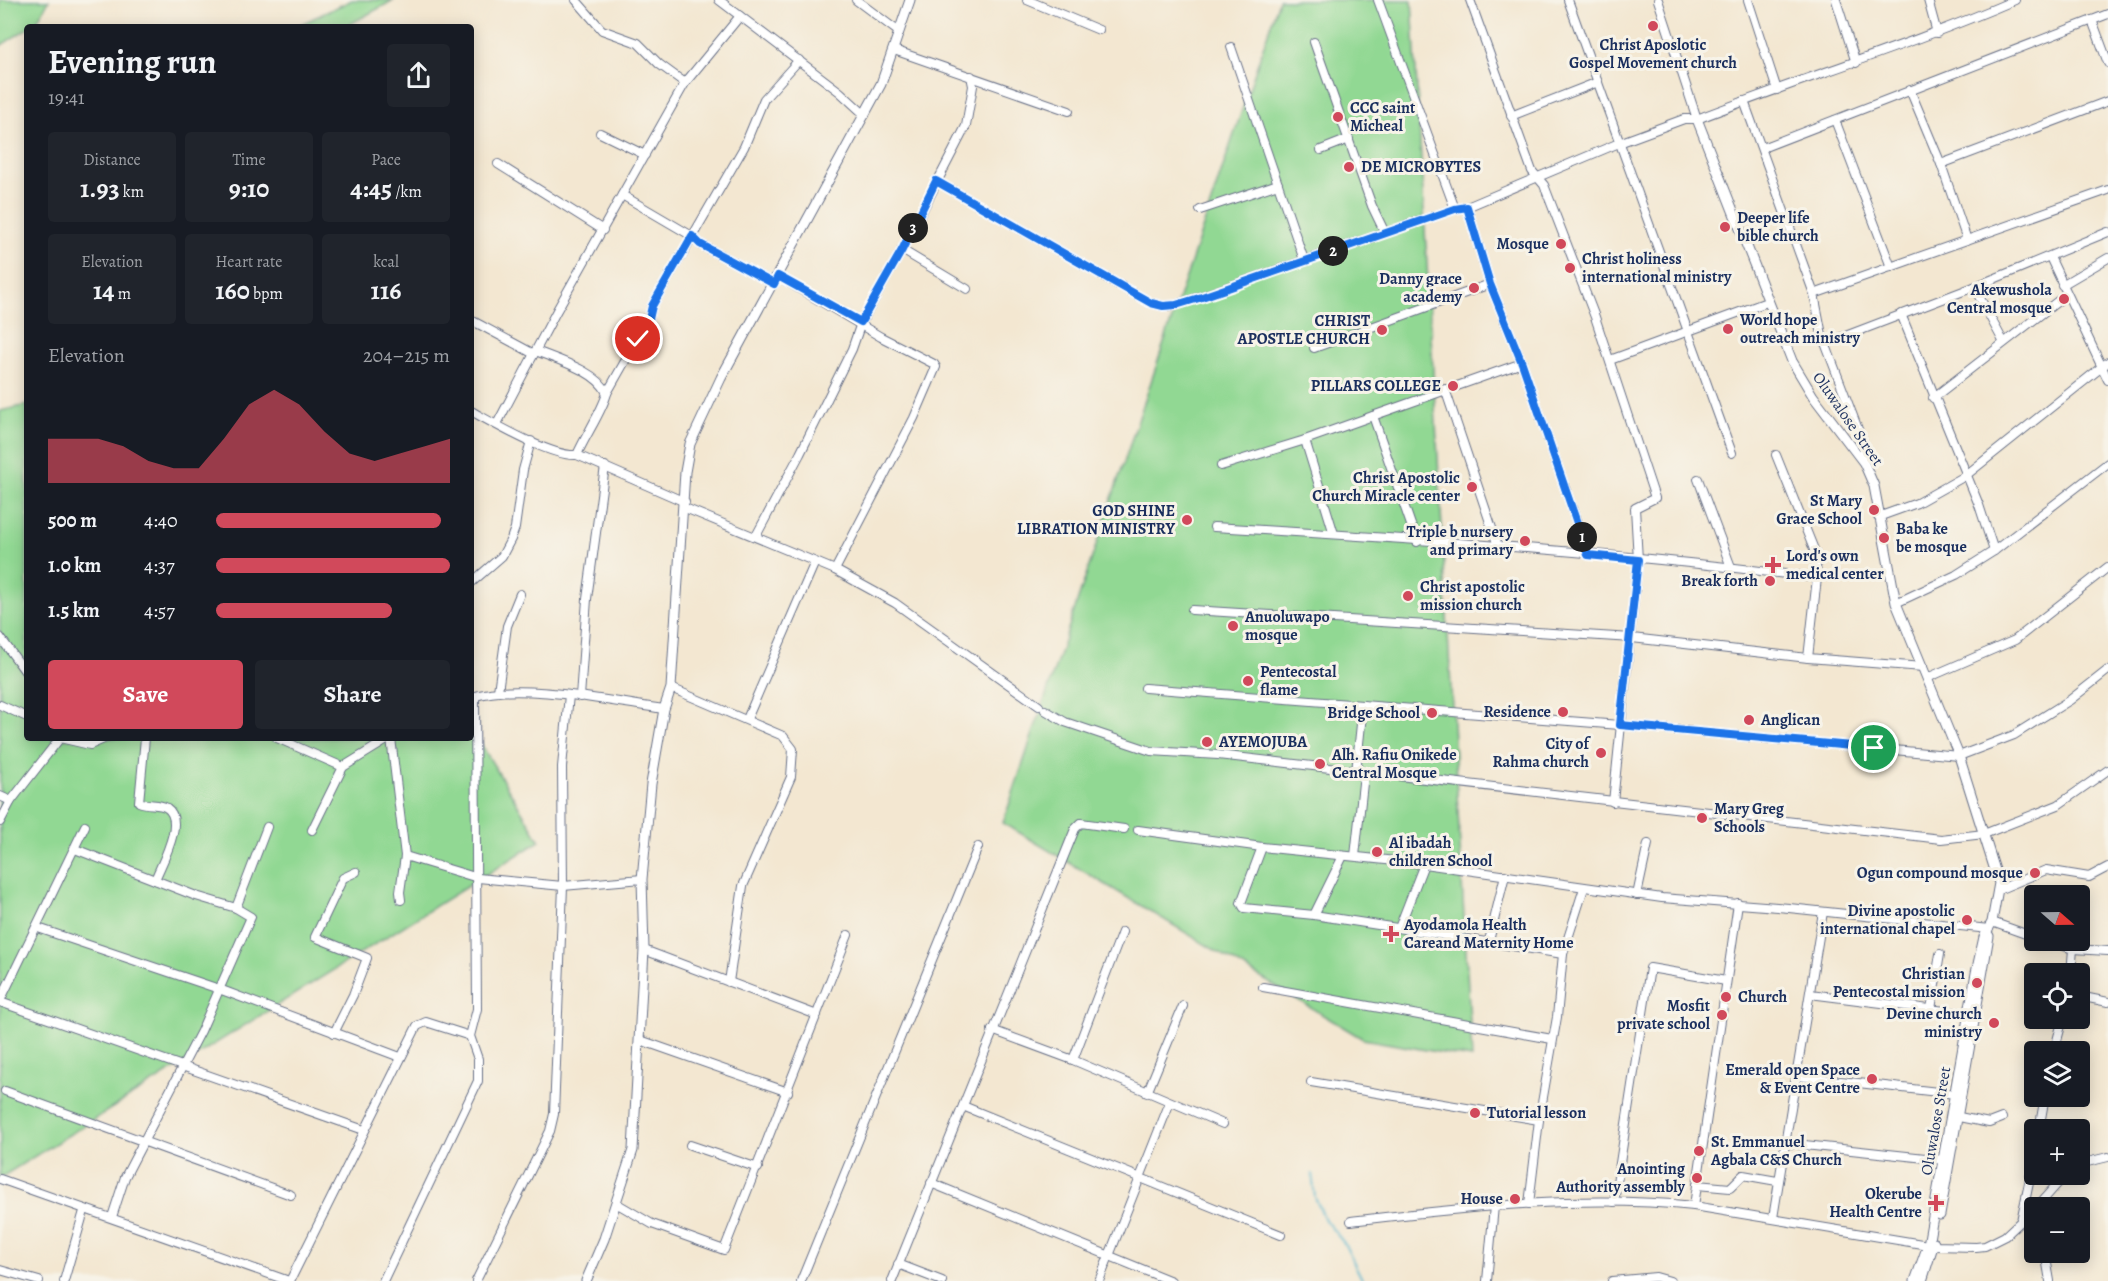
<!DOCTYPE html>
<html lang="en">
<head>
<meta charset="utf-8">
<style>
	:root { --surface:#171b24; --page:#20242c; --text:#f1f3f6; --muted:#9ea1a6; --accent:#d1495b }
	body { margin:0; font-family:Alegreya,serif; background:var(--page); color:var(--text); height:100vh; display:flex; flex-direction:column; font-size:22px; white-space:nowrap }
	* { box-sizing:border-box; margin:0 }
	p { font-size:20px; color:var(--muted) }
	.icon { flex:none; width:33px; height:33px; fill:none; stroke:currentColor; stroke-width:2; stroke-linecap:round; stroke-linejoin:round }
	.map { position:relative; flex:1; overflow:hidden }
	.panel { position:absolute; left:24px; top:24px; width:450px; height:717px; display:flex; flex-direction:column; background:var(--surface); border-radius:6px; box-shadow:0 3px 15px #0003 }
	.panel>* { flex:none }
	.needle { width:39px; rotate:110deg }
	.tools { position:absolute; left:2024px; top:885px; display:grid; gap:12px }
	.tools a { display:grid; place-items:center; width:66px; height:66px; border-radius:6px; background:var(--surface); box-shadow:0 3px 15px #0003; font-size:30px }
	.pin { position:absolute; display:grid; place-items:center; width:51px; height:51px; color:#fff; margin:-26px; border:3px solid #fff; border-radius:50%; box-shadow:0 2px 6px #0007 }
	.km { position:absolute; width:30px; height:30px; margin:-15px; border-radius:50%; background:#222; color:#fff; font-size:16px; line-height:30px; text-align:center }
	.round { display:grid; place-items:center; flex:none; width:63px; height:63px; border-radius:6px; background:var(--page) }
	.summary { display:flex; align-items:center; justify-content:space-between; height:102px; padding:0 24px }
	h1 { font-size:33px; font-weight:700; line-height:45px }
	.metrics { display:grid; grid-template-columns:repeat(3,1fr); gap:9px; height:102px; padding:6px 24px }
	.metrics div { display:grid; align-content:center; border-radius:6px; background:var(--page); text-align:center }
	.metrics b { font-size:26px; font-weight:700 }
	.metrics small { font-size:16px; font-weight:400 }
	.metrics p { font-size:16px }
	.chart { height:168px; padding:12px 24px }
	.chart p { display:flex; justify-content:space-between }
	.chart svg { width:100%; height:108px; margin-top:6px; fill:var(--accent); opacity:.7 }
	.button { display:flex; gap:12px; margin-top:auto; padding:12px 24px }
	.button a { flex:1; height:69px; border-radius:6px; background:var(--accent); color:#fff; font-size:24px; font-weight:700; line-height:69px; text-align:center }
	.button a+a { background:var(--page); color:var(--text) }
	ul { padding:0 24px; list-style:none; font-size:20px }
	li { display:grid; grid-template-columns:96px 72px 1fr; align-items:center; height:45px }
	li i { height:15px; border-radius:8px; background:var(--accent) }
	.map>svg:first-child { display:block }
	.green { fill:#91d893; stroke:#568478; stroke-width:1.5 }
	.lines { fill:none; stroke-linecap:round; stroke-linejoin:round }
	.stream { stroke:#4eb4cd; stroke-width:2 }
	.minor-casing { stroke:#676f86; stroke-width:10 }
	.tertiary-casing { stroke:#676f86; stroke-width:11 }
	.minor { stroke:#fff; stroke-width:8 }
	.tertiary { stroke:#fff; stroke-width:9 }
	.route-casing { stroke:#fff; stroke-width:12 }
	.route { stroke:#1a73e8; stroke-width:8 }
	.poi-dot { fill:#d1495b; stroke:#f7f3e8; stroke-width:2 }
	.labels { text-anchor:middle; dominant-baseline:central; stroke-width:6; stroke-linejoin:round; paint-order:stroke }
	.poi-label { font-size:16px; font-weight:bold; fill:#1b2f5e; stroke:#f7f3e8; text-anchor:end }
	.street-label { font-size:16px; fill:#1b2f5e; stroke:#f7f3e8 }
</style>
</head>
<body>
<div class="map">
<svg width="2108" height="1281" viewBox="0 0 2108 1281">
	<rect width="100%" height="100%" fill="#f7f3e8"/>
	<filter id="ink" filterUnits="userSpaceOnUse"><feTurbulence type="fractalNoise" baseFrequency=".0167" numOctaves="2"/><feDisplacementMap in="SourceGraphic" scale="12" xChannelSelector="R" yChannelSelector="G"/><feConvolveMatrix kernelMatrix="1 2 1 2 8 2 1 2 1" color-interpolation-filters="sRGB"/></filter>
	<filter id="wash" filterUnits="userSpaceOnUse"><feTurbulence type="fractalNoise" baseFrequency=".008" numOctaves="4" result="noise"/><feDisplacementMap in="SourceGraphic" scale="24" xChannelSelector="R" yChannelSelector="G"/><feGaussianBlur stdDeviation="1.35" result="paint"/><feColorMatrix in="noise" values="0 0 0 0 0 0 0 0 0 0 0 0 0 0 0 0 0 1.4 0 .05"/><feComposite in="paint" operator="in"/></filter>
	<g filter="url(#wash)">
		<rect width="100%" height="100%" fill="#f3e7d1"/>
		<g class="green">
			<polygon points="0,0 49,0 36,23 0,46"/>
			<polygon points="352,0 394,0 345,27 295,27"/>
			<polygon points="1279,0 1412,0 1472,1058 1363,1039 1003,823"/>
			<polygon points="27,405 27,738 471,738 471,728 540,841 0,1178 0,411"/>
		</g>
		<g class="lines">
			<polyline class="stream" points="1312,1174 1315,1197 1325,1220 1344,1243 1363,1281"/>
		</g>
	</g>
	<g filter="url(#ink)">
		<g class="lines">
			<g class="minor-casing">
				<g id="minor">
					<polyline points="576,0 602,30 638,43 659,64 685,83"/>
					<polyline points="719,0 840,92 865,115"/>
					<polyline points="856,0 899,32"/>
					<polyline points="1027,0 1099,30"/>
					<polyline points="1378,0 1455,209"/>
					<polyline points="1470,0 1532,171 1544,185 1595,317 1655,498 1635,508 1638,560 1613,802"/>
					<polyline points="1568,0 1732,453"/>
					<polyline points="1658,0 1697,119"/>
					<polyline points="1748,0 1777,90"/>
					<polyline points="1836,0 1856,63"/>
					<polyline points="1928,0 1937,33"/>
					<polyline points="2092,20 2108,63"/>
					<polyline points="1314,42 1372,206 1385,233"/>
					<polyline points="1231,47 1304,260"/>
					<polyline points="894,50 1069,111"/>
					<polyline points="1910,90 1941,164 1967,240"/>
					<polyline points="1744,101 1814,294 1822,335 1864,445 1864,463"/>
					<polyline points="1511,116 1598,82"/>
					<polyline points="1835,120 1891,267"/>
					<polyline points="600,133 645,155"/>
					<polyline points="1762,148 2108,14"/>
					<polyline points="1321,150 1349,139"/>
					<polyline points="498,164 603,230"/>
					<polyline points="1941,164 2108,101"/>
					<path d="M936,181L1151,303L1163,306L1176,305L1455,209L1467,207L1619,143L1684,119H1697C1803,78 1911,45 2015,0"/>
					<polyline points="622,195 692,236 700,244 774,284"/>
					<polyline points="1467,207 1490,284 1522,363 1588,555"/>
					<polyline points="1200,210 1278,184"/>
					<polyline points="902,250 967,289"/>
					<polyline points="2050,257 2108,380"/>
					<polyline points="778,276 881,337 934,364 936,367 914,418 835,570"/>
					<polyline points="2062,285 2108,258"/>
					<polyline points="1974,287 2003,341"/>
					<polyline points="1814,294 2108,190"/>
					<polyline points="1901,314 1979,505 1994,551"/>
					<polyline points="471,320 534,354"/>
					<polyline points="1827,343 1974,287 2108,232"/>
					<polyline points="1314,348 1490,284"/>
					<path d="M536,351C558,360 597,371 607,393"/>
					<polyline points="1610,360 1767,302"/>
					<polyline points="1445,389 1498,546"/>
					<polyline points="1933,398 2067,294"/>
					<path d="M471,411C495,424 551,457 577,455L685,502"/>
					<polyline points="1373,416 1417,542"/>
					<polyline points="497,424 557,310 685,83 740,16"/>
					<polyline points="1305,440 1334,534"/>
					<path d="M577,455C585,436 603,410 607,393L649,319L652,306L744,147L764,99L799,60"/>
					<polyline points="1776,455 1815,552 1817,578 1808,658"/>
					<polyline points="1221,466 1305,440 1522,363"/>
					<polyline points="1698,479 1731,567"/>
					<polyline points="685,508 835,570 895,603 1039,706"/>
					<polyline points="1878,517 1917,503 1965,476 2108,362"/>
					<path d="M1214,527C1415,539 1617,552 1817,578"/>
					<polyline points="756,536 800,454 852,349 861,323 902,250 966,126 973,86 971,76"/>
					<polyline points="471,583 502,556 511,539 515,528 523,470 531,441"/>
					<polyline points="1896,603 1956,575 1994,551 2108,463"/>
					<polyline points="1192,610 1632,638 1808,658 1923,667"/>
					<polyline points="0,637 27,674"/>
					<polyline points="1927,678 2015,640 2108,567"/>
					<polyline points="671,688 783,736 793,749 791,777 743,886 729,982"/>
					<polyline points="1145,688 1620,725 1959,756 2014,735 2070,700 2108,670"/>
					<polyline points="498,691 507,626 520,594"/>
					<path d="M472,697C517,681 614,702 664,709"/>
					<polyline points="580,697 587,599 605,466"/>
					<polyline points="0,705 27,717"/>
					<polyline points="1045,710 1065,722 1151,751 1218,755 1941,839 1984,834 2058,805 2108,770"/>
					<polyline points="747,719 815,562"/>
					<polyline points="60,738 90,745 106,738"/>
					<path d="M145,738L139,802C148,806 159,803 167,808C186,821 161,864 155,880"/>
					<polyline points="277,738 343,767"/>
					<polyline points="391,738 405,856 400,892 401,900"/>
					<polyline points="1356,772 1363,705"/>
					<polyline points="0,796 11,801"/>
					<polyline points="0,822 11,801 60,738"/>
					<polyline points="312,830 343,767 390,738"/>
					<polyline points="1138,830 1262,847 1424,864 1662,898 1789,908 1989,929"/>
					<polyline points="1262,847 1241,903 1244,908 1314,915 1563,954"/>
					<polyline points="75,849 196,896 236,908 251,917 201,1031 125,1177 112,1217"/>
					<polyline points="405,856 478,878 563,886 642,879"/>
					<polyline points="1355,856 1364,774"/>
					<polyline points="1998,890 2046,870 2089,877 2108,867"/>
					<polyline points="1637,895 1648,844"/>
					<polyline points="236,908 267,827"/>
					<polyline points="1314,915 1343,856"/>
					<polyline points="1992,922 2034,937"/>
					<polyline points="38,928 219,989 400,1057"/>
					<polyline points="1399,928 1424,864"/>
					<polyline points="2045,940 2073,949 2108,951"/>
					<polyline points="1489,941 1505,875"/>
					<polyline points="644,950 817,1015"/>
					<polyline points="2071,974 2073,949"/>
					<polyline points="1263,987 1552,1039"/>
					<polyline points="1810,994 1969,1014"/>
					<polyline points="2079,996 2108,1002"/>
					<polyline points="0,1001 85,826"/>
					<polyline points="0,1002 364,1130"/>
					<polyline points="1931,1009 1940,954"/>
					<polyline points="992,1030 1073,1060 1223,1124"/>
					<polyline points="334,1033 353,995 367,958 315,937 343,878 356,872"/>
					<polyline points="640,1040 788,1092"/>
					<polyline points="2054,1052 2063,1018"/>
					<polyline points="1073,1060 1122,932"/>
					<polyline points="1796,1076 1956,1094"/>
					<polyline points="1311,1082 1539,1120"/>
					<polyline points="5,1091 291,1195"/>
					<polyline points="1147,1093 1183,1006"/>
					<polyline points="963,1106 1281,1235"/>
					<polyline points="1954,1116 1989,1123 2002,1118"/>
					<polyline points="2039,1130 2045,1096"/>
					<polyline points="1786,1143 1944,1160"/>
					<polyline points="690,1145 758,1168"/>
					<polyline points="2079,1164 2108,1157"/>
					<polyline points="0,1179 289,1281"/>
					<polyline points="931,1183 1171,1281"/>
					<polyline points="1697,1185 1730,1188 1743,1175 1777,1181"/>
					<polyline points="1614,1202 1650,968 1726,981"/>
					<polyline points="616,1203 652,1224 724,1250 848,935"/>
					<polyline points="1529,1204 1539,1120 1557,1017 1563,954 1584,888"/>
					<polyline points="1694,1206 1738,903"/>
					<polyline points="2036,1208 2066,1174"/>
					<polyline points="1773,1218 1823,912"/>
					<path d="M1351,1221C1464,1208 1580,1194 1694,1206L1934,1246L1976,1247L1985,1246L2005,1236L2034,1209"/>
					<polyline points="2021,1221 2034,1159"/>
					<polyline points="2045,1252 2050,1281"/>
					<polyline points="898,1264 942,1281"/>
					<polyline points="0,1270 39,1281"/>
					<polyline points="64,1281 84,1211"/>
					<polyline points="290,1281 417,1026 426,1022 470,1036"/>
					<polyline points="383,1281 478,1081 478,1059 470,1036 477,1009 475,696"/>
					<polyline points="476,1281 550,1131 554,1114 563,886 562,767 569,695"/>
					<polyline points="801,1281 978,847"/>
					<polyline points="892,1281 1075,829 1081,823 1124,829"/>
					<polyline points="1099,1281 1170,1102"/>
					<polyline points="1487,1281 1494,1206"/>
					<polyline points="1612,1281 1656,1277 1670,1281"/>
				</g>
			</g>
			<g class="tertiary-casing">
				<g id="tertiary">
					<polyline points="1697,119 1792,361 1813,396 1864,463 1874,486 1896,603 1959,756 1999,883 1992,922 1984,937 1976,973 1928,1245 1915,1281"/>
					<polyline points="1940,1215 1989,936"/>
					<polyline points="586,1281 604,1239 633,1150 644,950 642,879 651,784 664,709 671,688 685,472 690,444 721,378 881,84 910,0"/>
					<polyline points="1922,1281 1934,1243"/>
				</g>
			</g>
			<use href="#minor" class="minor"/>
			<use href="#tertiary" class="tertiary"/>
		</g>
	</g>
	<g class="lines" filter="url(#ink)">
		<g class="route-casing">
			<polyline id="route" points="638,339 649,319 652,306 692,236 700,244 774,284 778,276 861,322 902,250 936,181 1151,303 1163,306 1176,305 1199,298 1455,209 1467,207 1490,284 1522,363 1588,555 1638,560 1620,725 1874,748"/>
		</g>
		<use href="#route" class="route"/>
	</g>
	<g class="poi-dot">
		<circle cx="1653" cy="26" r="6"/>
		<circle cx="1338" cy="117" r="6"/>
		<circle cx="1349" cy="167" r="6"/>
		<circle cx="1725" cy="227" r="6"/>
		<circle cx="1561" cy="244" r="6"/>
		<circle cx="1570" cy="268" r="6"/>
		<circle cx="1474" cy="288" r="6"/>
		<circle cx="2064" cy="299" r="6"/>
		<circle cx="1728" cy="329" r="6"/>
		<circle cx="1382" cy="330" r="6"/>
		<circle cx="1453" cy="386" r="6"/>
		<circle cx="1472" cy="487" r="6"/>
		<circle cx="1874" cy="510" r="6"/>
		<circle cx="1187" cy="520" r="6"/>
		<circle cx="1884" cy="538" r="6"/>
		<circle cx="1525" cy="541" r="6"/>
		<path d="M1770 556h6v6h6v6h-6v6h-6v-6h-6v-6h6z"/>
		<circle cx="1770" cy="581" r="6"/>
		<circle cx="1408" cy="596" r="6"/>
		<circle cx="1233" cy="626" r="6"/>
		<circle cx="1248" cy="681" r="6"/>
		<circle cx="1563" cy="712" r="6"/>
		<circle cx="1432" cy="713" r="6"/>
		<circle cx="1749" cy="720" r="6"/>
		<circle cx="1207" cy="742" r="6"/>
		<circle cx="1601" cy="753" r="6"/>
		<circle cx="1320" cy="764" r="6"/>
		<circle cx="1702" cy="818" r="6"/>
		<circle cx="1377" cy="852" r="6"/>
		<circle cx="2035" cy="873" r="6"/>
		<circle cx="1967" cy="920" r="6"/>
		<path d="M1388 925h6v6h6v6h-6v6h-6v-6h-6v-6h6z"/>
		<circle cx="1977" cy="983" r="6"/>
		<circle cx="1726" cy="997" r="6"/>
		<circle cx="1722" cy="1015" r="6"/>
		<circle cx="1994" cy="1023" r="6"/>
		<circle cx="1872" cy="1079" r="6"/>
		<circle cx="1475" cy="1113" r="6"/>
		<circle cx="1699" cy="1151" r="6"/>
		<circle cx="1697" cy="1178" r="6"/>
		<circle cx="1515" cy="1199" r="6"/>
		<path d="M1933 1194h6v6h6v6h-6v6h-6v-6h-6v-6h6z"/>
	</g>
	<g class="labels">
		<g class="poi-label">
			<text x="1653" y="45" text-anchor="middle">Christ Aposlotic<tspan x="1653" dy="18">Gospel Movement church</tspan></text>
			<text x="1350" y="108" text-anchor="start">CCC saint<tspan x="1350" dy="18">Micheal</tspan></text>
			<text x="1361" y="167" text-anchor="start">DE MICROBYTES</text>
			<text x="1737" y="218" text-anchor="start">Deeper life<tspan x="1737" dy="18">bible church</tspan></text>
			<text x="1549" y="244">Mosque</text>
			<text x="1582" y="259" text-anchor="start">Christ holiness<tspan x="1582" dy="18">international ministry</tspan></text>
			<text x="1462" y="279">Danny grace<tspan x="1462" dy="18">academy</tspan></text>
			<text x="2052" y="290">Akewushola<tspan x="2052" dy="18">Central mosque</tspan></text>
			<text x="1740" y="320" text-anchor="start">World hope<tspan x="1740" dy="18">outreach ministry</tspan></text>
			<text x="1370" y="321">CHRIST<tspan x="1370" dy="18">APOSTLE CHURCH</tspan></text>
			<text x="1441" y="386">PILLARS COLLEGE</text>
			<text x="1460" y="478">Christ Apostolic<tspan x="1460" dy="18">Church Miracle center</tspan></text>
			<text x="1862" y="501">St Mary<tspan x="1862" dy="18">Grace School</tspan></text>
			<text x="1175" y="511">GOD SHINE<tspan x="1175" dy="18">LIBRATION MINISTRY</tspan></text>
			<text x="1896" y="529" text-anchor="start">Baba ke<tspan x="1896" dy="18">be mosque</tspan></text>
			<text x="1513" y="532">Triple b nursery<tspan x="1513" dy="18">and primary</tspan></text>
			<text x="1786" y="556" text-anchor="start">Lord's own<tspan x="1786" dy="18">medical center</tspan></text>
			<text x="1758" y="581">Break forth</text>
			<text x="1420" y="587" text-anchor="start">Christ apostolic<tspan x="1420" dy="18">mission church</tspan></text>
			<text x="1245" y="617" text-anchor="start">Anuoluwapo<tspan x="1245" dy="18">mosque</tspan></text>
			<text x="1260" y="672" text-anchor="start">Pentecostal<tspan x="1260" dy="18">flame</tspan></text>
			<text x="1551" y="712">Residence</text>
			<text x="1420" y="713">Bridge School</text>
			<text x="1761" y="720" text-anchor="start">Anglican</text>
			<text x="1219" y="742" text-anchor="start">AYEMOJUBA</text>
			<text x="1589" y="744">City of<tspan x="1589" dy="18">Rahma church</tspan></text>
			<text x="1332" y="755" text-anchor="start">Alh. Rafiu Onikede<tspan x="1332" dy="18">Central Mosque</tspan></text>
			<text x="1714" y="809" text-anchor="start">Mary Greg<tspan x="1714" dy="18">Schools</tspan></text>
			<text x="1389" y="843" text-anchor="start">Al ibadah<tspan x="1389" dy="18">children School</tspan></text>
			<text x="2023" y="873">Ogun compound mosque</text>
			<text x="1955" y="911">Divine apostolic<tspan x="1955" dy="18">international chapel</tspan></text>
			<text x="1404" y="925" text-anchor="start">Ayodamola Health<tspan x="1404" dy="18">Careand Maternity Home</tspan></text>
			<text x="1965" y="974">Christian<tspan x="1965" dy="18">Pentecostal mission</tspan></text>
			<text x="1738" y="997" text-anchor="start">Church</text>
			<text x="1710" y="1006">Mosfit<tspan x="1710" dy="18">private school</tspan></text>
			<text x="1982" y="1014">Devine church<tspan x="1982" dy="18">ministry</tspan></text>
			<text x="1860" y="1070">Emerald open Space<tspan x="1860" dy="18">&amp; Event Centre</tspan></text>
			<text x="1487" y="1113" text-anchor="start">Tutorial lesson</text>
			<text x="1711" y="1142" text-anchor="start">St. Emmanuel<tspan x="1711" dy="18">Agbala C&amp;S Church</tspan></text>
			<text x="1685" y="1169">Anointing<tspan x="1685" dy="18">Authority assembly</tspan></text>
			<text x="1922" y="1194">Okerube<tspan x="1922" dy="18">Health Centre</tspan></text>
			<text x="1503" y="1199">House</text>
		</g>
		<g class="street-label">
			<text transform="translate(1848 419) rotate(55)">Oluwalose Street</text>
			<text transform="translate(1936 1121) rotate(-80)">Oluwalose Street</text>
		</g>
	</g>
</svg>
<div class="tools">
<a><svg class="needle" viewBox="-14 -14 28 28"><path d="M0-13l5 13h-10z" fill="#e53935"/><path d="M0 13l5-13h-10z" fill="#9ea1a6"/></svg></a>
<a><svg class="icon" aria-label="locate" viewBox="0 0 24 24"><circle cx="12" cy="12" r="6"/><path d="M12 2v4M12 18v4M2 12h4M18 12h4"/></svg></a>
<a><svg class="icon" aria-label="layers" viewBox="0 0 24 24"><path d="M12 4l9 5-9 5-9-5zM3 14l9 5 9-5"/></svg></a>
<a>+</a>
<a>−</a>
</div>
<div class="pin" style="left:1874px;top:748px;background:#1e9e55"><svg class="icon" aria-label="arrive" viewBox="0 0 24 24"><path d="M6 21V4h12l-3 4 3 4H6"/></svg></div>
<div class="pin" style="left:638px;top:339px;background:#d93025"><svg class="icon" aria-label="check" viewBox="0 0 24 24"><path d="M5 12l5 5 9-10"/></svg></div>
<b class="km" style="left:1582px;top:537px">1</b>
<b class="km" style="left:1333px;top:251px">2</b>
<b class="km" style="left:913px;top:228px">3</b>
<section class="panel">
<div class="summary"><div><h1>Evening run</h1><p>19:41</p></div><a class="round"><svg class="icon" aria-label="share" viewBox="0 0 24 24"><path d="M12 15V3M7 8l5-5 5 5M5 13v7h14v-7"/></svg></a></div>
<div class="metrics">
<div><p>Distance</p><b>1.93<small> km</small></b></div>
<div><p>Time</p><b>9:10</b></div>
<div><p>Pace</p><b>4:45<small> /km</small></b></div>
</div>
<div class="metrics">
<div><p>Elevation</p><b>14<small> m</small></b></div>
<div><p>Heart rate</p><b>160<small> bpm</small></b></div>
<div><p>kcal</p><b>116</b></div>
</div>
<div class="chart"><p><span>Elevation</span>204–215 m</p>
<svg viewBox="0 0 160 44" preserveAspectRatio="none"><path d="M0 44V26L10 26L20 26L30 29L40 35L50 38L60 38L70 26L80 12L90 6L100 12L110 23L120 32L130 35L140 32L150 29L160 26V44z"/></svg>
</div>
<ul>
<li><b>500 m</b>4:40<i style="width:96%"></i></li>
<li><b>1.0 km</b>4:37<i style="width:100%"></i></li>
<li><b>1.5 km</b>4:57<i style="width:75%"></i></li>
</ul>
<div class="button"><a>Save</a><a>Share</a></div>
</section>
</div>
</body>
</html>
